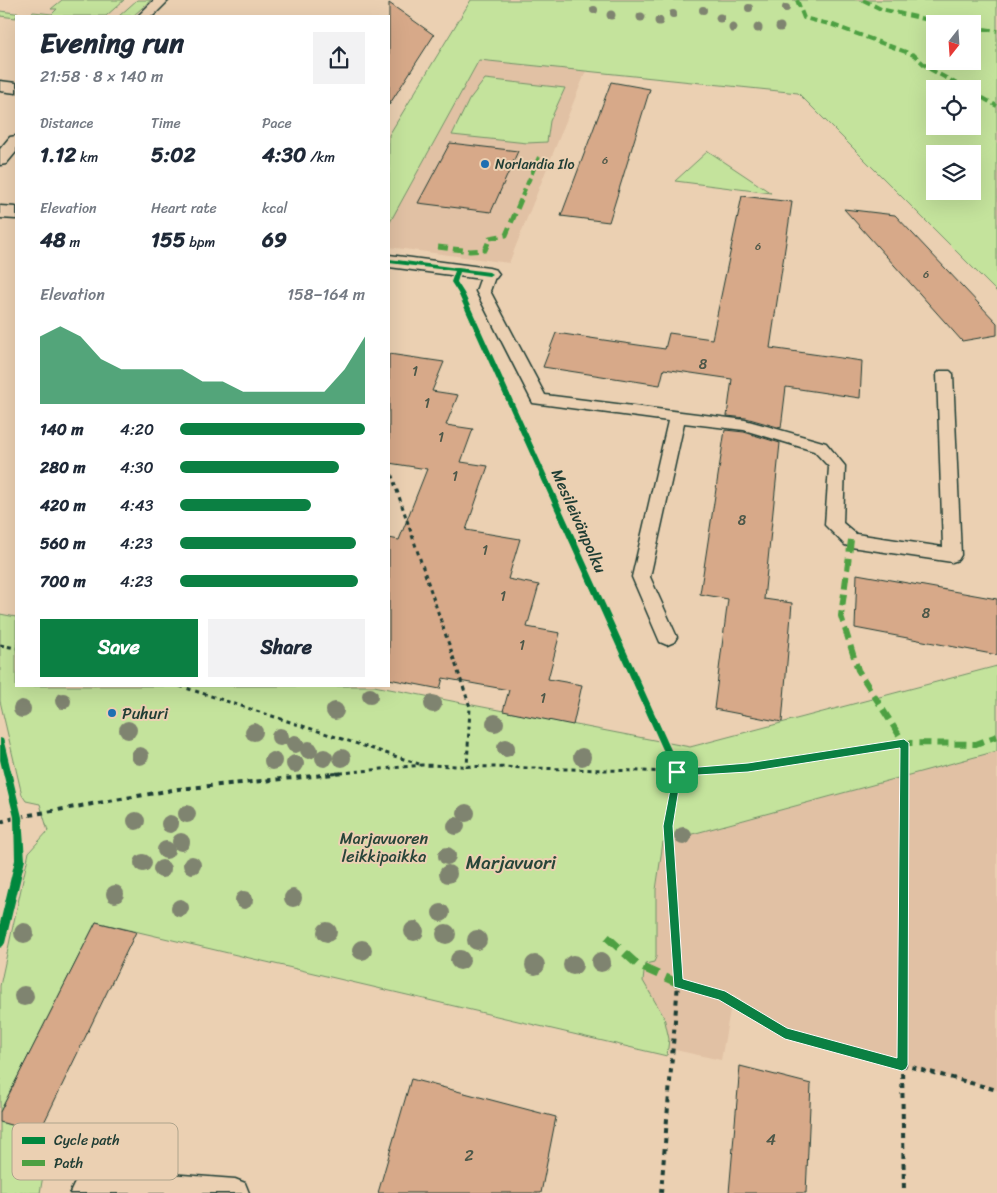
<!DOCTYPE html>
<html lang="en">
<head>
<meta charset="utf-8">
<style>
	:root { --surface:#fff; --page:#f2f2f3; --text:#1f2937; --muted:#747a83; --accent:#0b8043 }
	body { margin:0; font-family:Sriracha,sans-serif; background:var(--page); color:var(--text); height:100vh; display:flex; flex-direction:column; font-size:19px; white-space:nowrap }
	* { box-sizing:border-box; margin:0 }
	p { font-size:16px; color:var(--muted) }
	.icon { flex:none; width:28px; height:28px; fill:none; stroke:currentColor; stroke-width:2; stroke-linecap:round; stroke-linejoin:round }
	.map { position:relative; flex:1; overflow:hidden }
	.drawer { position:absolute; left:15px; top:15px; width:375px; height:672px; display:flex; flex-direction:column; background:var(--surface); border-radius:0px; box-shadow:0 5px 20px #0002 }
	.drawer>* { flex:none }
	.needle { width:32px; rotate:197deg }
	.buttons { position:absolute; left:926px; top:15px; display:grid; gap:10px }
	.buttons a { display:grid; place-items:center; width:55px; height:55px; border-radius:0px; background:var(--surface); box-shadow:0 5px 20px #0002; font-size:25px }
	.pin { position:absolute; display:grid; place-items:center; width:42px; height:42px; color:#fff; margin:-21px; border-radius:10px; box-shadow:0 2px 8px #0006 }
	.round { display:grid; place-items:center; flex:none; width:52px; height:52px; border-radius:0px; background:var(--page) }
	.overview { display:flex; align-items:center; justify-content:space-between; height:85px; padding:0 25px }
	h1 { font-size:28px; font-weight:700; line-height:38px }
	.figures { display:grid; grid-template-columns:repeat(3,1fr); gap:8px; height:85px; padding:5px 25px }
	.figures div { display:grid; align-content:center }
	.figures b { font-size:21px; font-weight:700 }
	.figures small { font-size:14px; font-weight:400 }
	.figures p { font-size:14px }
	.chart { height:140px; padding:10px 25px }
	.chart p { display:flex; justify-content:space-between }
	.chart svg { width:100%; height:90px; margin-top:5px; fill:var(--accent); opacity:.7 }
	.action { display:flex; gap:10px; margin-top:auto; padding:10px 25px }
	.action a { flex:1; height:58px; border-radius:0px; background:var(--accent); color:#fff; font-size:20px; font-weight:700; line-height:58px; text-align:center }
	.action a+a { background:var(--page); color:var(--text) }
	ul { padding:0 25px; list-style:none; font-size:16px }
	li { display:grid; grid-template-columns:80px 60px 1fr; align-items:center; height:38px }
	li i { height:12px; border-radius:6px; background:var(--accent) }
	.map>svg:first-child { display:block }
	.built { fill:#e1c1a4 }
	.green { fill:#c4e39c; stroke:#729068; fill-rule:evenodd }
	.building { fill:#d7a989; stroke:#1f3d34 }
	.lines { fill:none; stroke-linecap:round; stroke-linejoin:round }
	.service-casing { stroke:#1f3d34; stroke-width:3 }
	.minor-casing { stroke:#1f3d34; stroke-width:3 }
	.tertiary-casing { stroke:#1f3d34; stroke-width:3 }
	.path-far1 { stroke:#1f3d34; stroke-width:3; stroke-dasharray:4 4; stroke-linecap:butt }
	.path { stroke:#1f3d34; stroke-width:4; stroke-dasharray:5 5; stroke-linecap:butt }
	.service { fill:#ebd0b2; fill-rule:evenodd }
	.minor { fill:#ebd0b2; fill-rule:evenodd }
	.tertiary { fill:#ebd0b2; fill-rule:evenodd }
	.quiet-far3 { stroke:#4da043; stroke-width:4; stroke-dasharray:8 4; stroke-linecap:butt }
	.quiet-far2 { stroke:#4da043; stroke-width:5; stroke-dasharray:10 5; stroke-linecap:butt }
	.quiet-far1 { stroke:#4da043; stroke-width:6; stroke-dasharray:12 6; stroke-linecap:butt }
	.quiet { stroke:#4da043; stroke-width:8; stroke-dasharray:16 8; stroke-linecap:butt }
	.cycleway-casing { stroke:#ebd0b2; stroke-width:3 }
	.cycleway { fill:#00873e; fill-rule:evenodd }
	.tree { fill:#7f846f }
	.route { fill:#0b8043; stroke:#fff; fill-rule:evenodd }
	.poi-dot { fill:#1f6fb2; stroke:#ebd0b2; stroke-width:2 }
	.labels { text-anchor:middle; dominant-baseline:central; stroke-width:4; stroke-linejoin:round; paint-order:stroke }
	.far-number-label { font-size:11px; fill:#4d5849 }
	.far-poi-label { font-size:14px; fill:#1f3d34; stroke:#ebd0b2; text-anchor:start }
	.number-label { font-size:14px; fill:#4d5849 }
	.street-label { font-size:16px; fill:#1f3d34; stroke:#ebd0b2 }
	.poi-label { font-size:16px; fill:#1f3d34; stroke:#ebd0b2; text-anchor:start }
	.park-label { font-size:16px; fill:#274539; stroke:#ebd0b2 }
	.near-number-label { font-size:16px; fill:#4d5849 }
	.near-park-label { font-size:19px; fill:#274539; stroke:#ebd0b2 }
	.key { fill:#ebd0b2; stroke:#aea48c; stroke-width:1 }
	.key-label { font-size:14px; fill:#1f3d34 }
</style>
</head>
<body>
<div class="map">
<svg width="997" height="1193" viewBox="0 0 997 1193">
	<rect width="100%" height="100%" fill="#ebd0b2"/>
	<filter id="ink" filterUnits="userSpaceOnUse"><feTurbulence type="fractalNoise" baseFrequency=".02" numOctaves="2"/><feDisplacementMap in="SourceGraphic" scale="10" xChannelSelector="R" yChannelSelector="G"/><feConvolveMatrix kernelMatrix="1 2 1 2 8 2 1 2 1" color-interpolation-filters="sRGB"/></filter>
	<g filter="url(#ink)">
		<g class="built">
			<polygon points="479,60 586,71 509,263 389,247 389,224"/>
			<polygon points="997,751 997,1090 785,1033 733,994 721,1060 634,1041 663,842"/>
		</g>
		<g class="green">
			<polygon points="62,0 124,0 106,16 16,16 16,18 0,16 0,11 31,15 33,12 52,14 57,9 51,9"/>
			<polygon points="137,0 151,0 133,16 119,16"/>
			<path d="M471,0H997V292L798,93L479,60L389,224V135ZM935,24H972V61H935ZM935,89H972V126H935ZM935,154H972V191H935Z"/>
			<polygon points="485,79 565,88 550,121 547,142 527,143 452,135 469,100"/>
			<polygon points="708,151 771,193 675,181"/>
			<polygon points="0,614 16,617 16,686 374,686 690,747 997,666 997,751 663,842 656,890 656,957 654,962 645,964 643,981 664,1017 669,1039 667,1056 96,922 0,1112 0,986 29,852 48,831 40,804 26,801 22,795 0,701"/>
			<polygon points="0,1122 39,1133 46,1139 45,1164 40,1193 0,1193"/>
		</g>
		<g class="building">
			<polygon points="389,3 434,35 389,105"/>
			<polygon points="611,82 650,89 609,222 561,216"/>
			<polygon points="450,143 518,151 491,212 418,203"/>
			<polygon points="742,196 792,202 770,348 862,361 860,398 786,387 781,428 746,418 727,416 732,379 664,369 660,385 543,367 556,333 665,349 669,333 712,339"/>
			<polygon points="844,209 895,215 997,323 997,335 962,341"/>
			<polygon points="389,354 444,362 432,391 458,395 446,425 473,429 461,462 488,466 466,530 520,539 508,579 539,585 527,627 560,633 548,679 582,685 573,725 503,711 509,690 443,678 440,689 389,679 389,538 399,540 427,469 389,463"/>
			<polygon points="725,430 744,432 780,443 764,599 792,603 782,722 714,709 728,599 700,594"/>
			<polygon points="857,574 997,599 997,655 855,628"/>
			<polygon points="96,922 136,932 39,1133 0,1122 0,1112"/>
			<polygon points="740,1066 811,1084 806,1193 729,1193"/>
			<polygon points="411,1079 556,1117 541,1193 378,1193"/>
		</g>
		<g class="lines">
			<g class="service-casing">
				<g id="service">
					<polygon points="489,270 496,274 490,291 545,395 745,420 826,443 845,466 843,523 856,534 943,547 937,374 940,371 950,371 953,374 961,555 958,560 952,562 851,547 845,545 825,525 829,467 814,451 744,430 684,423 650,577 677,637 674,642 667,645 660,642 632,577 668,421 533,403 476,291 482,274"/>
					<polygon points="90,1168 235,1179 245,1183 249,1193 70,1193 80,1172"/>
				</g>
			</g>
			<g class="minor-casing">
				<g id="minor">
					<polygon points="0,81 16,83 16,93 0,91"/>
					<polygon points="0,206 16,207 16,219 0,218"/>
					<polygon points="389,255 489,268 496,270 499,274 496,278 489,280 389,267"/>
				</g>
			</g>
			<g class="tertiary-casing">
				<g id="tertiary">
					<polygon points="154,0 169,0 153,16 138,16"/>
					<polygon points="16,136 16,152 6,164 0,165 0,149 10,137"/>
				</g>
			</g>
			<g class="path-far1">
				<polyline points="389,467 470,707 467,768"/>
				<polyline points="0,645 16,648"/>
				<polyline points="180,686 419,764"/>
				<polyline points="332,774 422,765 677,772 747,767 904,743 904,774"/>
			</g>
			<g class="path">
				<polyline points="904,773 902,1065 904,1193"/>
				<polyline points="0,822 18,817 178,789 345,773"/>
				<polyline points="678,983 721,995 785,1033 997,1090"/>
				<polyline points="661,1193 678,983 668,826 677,773"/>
			</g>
			<use href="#service" class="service"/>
			<use href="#minor" class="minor"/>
			<use href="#tertiary" class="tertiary"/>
			<g class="quiet-far3">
				<polyline points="797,0 804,18 833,25 914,55 928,68 966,89"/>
				<polyline points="863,0 881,9 946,24"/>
				<polyline points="972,27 997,31"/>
				<polyline points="972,92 997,106"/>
				<polyline points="522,196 539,157"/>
			</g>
			<polyline class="quiet-far2" points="438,247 470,251 485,250 490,238 506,235 523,195"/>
			<polyline class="quiet-far1" points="851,540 841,616 858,670 904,743 976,744 997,736"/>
			<polyline class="quiet" points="607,937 639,966 678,983"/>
			<g class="cycleway-casing">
				<g id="cycleway">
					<polygon points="389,259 489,272 492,274 489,276 460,272 457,282 464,293 681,772 680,775 677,776 674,775 673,772 458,293 451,282 455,271 389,263"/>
					<polygon points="0,738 3,739 4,742 22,817 25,860 5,943 3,946 0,948 0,923 15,860 14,817 0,760"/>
				</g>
			</g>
			<use href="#cycleway" class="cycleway"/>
		</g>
		<g class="tree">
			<circle cx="749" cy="8" r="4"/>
			<circle cx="786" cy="8" r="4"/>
			<circle cx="594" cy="10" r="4"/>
			<circle cx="703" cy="10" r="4"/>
			<circle cx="673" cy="14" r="4"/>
			<circle cx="611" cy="15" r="4.5"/>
			<circle cx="641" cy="17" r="4.5"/>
			<circle cx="720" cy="18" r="4.5"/>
			<circle cx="659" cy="21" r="4.5"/>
			<circle cx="780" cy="27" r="4.5"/>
			<circle cx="733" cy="28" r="4.5"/>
			<circle cx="758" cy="28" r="4.5"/>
			<circle cx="370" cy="696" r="8"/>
			<circle cx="63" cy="701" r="8"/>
			<circle cx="433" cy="704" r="9"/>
			<circle cx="22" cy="709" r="9"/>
			<circle cx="335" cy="711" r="9"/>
			<circle cx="495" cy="723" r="9"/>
			<circle cx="128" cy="730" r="9"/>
			<circle cx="254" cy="732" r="9"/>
			<circle cx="280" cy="737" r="9"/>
			<circle cx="295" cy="744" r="9"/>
			<circle cx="506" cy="748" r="9"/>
			<circle cx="309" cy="750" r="9"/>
			<circle cx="140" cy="756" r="9"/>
			<circle cx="582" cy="757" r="9"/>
			<circle cx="324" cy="758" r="9"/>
			<circle cx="342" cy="758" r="9"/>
			<circle cx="273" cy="761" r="9"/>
			<circle cx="295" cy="764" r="9"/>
			<circle cx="466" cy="813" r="9"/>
			<circle cx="187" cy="814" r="9"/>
			<circle cx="136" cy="821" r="9"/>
			<circle cx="170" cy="824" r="9"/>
			<circle cx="456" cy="826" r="9"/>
			<circle cx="683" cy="836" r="9"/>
			<circle cx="181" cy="842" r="9"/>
			<circle cx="166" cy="850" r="9"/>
			<circle cx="447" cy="856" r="9"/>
			<circle cx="143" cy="863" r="9"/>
			<circle cx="192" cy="865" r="9"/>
			<circle cx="162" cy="869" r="9"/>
			<circle cx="448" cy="874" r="9"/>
			<circle cx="115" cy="894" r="9"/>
			<circle cx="293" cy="898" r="9"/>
			<circle cx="244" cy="900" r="9"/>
			<circle cx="180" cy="908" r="9"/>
			<circle cx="441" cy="913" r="9"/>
			<circle cx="414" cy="931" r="10"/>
			<circle cx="327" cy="932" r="10"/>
			<circle cx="24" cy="933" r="10"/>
			<circle cx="446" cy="934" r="10"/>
			<circle cx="477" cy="940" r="10"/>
			<circle cx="362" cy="950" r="10"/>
			<circle cx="460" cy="960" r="10"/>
			<circle cx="601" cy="962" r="10"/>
			<circle cx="535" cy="965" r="10"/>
			<circle cx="573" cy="965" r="10"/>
			<circle cx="24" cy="996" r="10"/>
		</g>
	</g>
	<path class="route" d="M904,739L909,743L908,1065L906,1069L902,1071L785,1039L719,1000L674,987L663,826L674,769L748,763ZM900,748L897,1058L787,1028L725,991L683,979L673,826L681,776L748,772Z"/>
	<g class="poi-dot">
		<circle cx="485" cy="164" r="5"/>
		<circle cx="112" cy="713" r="5"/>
	</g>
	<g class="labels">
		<g class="far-number-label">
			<text x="605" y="160">6</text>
			<text x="758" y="246">6</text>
			<text x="926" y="274">6</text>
		</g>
		<g class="far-poi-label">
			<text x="495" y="164">Norlandia Ilo</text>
		</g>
		<g class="number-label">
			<text x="703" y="364">8</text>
			<text x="415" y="371">1</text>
			<text x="427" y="403">1</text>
			<text x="441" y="437">1</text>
			<text x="455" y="476">1</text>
			<text x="742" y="520">8</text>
			<text x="485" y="550">1</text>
			<text x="503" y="596">1</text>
			<text x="926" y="613">8</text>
			<text x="522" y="645">1</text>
			<text x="543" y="698">1</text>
		</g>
		<g class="street-label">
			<text transform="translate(579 521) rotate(66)">Mesileivänpolku</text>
		</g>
		<g class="poi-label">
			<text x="122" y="713">Puhuri</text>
		</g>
		<g class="park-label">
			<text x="384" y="838">Marjavuoren<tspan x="384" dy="18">leikkipaikka</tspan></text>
		</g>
		<g class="near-number-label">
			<text x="771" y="1139">4</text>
			<text x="469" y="1155">2</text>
		</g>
		<g class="near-park-label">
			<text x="511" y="862">Marjavuori</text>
		</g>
	</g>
	<rect x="12" y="1123" width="166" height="57" rx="8" class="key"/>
	<rect x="22" y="1137" width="23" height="7" fill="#00873e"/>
	<rect x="22" y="1160" width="23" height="6" fill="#4da043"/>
	<g class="key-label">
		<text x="54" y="1145">Cycle path</text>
		<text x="54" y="1168">Path</text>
	</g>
</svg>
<div class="buttons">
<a><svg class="needle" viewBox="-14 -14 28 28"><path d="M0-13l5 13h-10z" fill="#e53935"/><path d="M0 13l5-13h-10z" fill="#747a83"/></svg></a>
<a><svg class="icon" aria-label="locate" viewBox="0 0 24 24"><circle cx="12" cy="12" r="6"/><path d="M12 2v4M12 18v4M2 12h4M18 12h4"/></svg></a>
<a><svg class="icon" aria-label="layers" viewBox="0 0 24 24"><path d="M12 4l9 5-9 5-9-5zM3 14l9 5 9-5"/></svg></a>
</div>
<div class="pin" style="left:677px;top:772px;background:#1e9e55"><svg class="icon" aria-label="arrive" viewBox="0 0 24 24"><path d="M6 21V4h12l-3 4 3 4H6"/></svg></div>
<section class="drawer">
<div class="overview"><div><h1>Evening run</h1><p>21:58 · 8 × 140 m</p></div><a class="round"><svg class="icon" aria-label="share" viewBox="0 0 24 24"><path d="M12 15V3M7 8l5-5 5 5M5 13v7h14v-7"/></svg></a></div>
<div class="figures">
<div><p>Distance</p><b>1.12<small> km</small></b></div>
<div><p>Time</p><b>5:02</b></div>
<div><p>Pace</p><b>4:30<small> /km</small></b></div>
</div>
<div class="figures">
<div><p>Elevation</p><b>48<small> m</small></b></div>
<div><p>Heart rate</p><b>155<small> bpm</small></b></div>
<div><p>kcal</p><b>69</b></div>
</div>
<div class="chart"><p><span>Elevation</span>158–164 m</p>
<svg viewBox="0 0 160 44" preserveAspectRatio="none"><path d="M0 44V11L10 6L20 11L30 22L40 27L50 27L60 27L70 27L80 33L90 33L100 38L110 38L120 38L130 38L140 38L150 27L160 11V44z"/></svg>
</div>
<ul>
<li><b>140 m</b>4:20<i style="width:100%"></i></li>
<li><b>280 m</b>4:30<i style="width:86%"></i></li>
<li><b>420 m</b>4:43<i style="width:71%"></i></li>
<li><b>560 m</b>4:23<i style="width:95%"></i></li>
<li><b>700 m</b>4:23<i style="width:96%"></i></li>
</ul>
<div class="action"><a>Save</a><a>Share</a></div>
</section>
</div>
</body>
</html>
